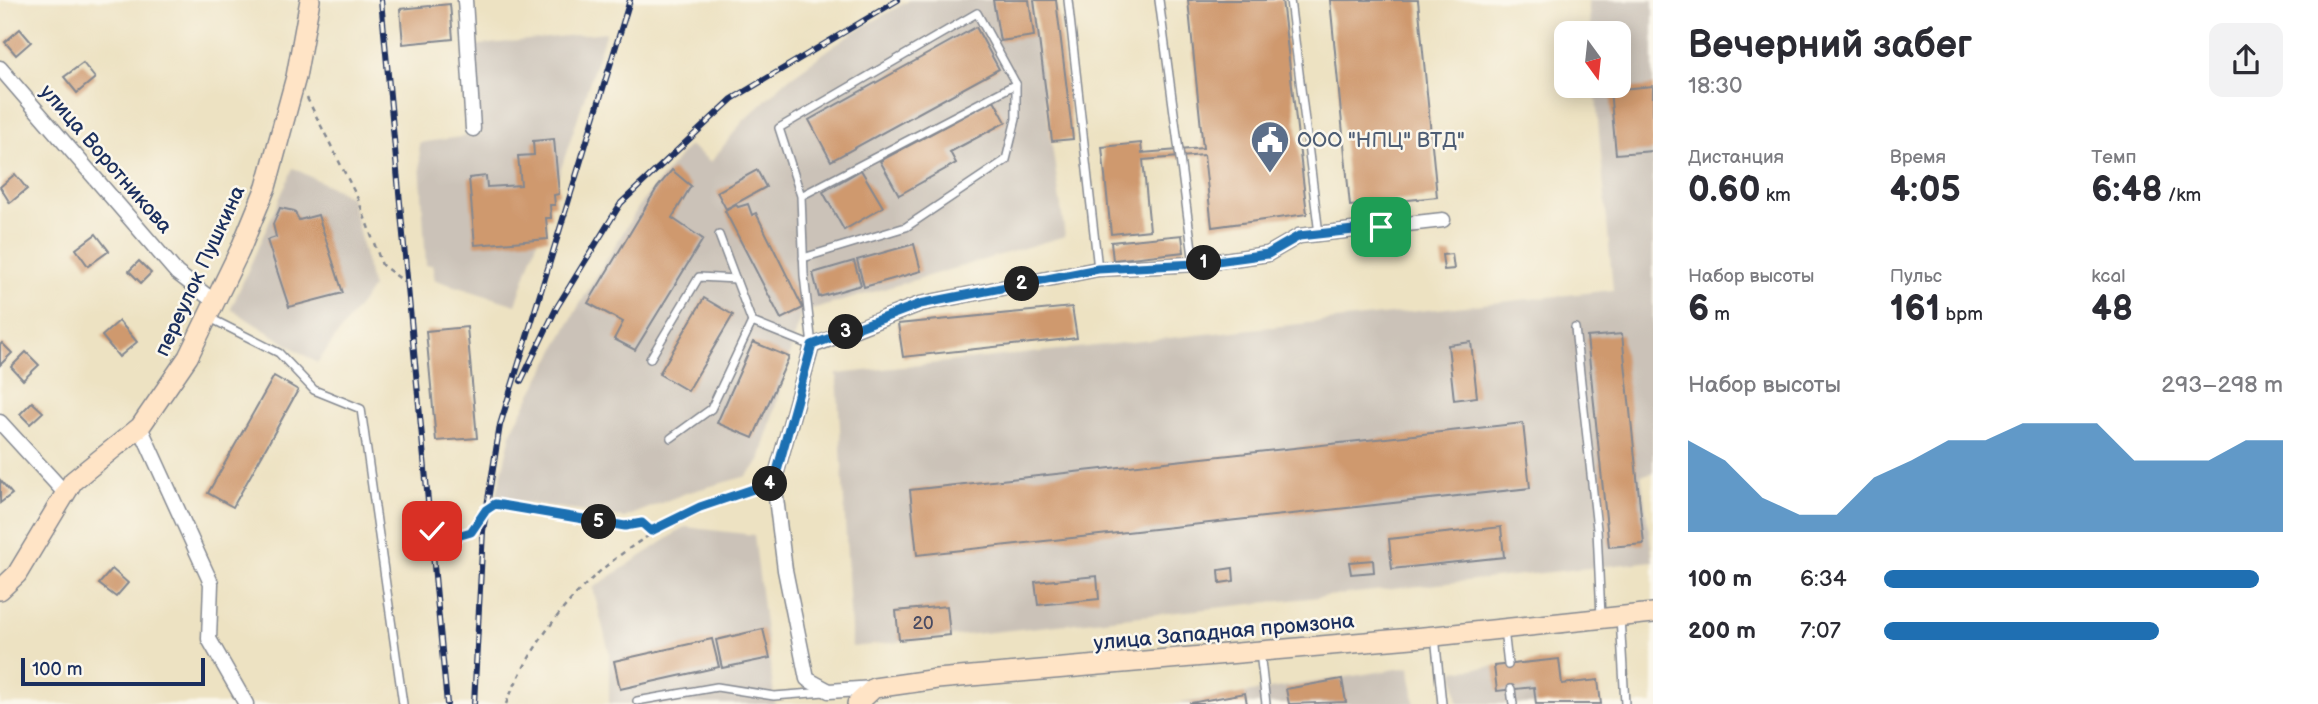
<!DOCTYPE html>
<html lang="ru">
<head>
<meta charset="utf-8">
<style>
	:root { --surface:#fff; --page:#f2f2f3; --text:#2b2b33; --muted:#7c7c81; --accent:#1f6fb2 }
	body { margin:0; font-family:"Balsamiq Sans",sans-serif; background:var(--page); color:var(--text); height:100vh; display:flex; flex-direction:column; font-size:26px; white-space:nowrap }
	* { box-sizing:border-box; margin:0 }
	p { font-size:23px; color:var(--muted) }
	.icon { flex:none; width:38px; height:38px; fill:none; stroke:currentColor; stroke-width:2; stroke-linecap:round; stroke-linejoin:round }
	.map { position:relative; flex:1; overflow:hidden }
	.panel { display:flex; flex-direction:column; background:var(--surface); width:665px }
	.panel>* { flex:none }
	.needle { width:46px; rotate:165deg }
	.controls { position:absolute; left:1554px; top:21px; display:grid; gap:14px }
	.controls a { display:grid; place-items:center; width:77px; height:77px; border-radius:14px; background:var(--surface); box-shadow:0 4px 18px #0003; font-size:35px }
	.scale { position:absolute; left:21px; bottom:18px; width:184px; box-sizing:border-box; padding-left:7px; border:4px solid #1b2f5e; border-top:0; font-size:19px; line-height:24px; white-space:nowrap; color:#1b2f5e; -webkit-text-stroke:5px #fbf7ec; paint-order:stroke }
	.pin { position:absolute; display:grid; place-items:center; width:60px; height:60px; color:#fff; margin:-30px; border-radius:14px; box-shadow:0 4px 10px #0006 }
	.km { position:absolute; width:35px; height:35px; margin:-18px; border-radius:50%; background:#222; color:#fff; font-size:19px; line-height:35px; text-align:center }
	.round { display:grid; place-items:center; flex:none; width:74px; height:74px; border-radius:14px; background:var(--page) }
	.head { display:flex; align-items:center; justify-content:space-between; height:119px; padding:0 35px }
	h1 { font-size:38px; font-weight:800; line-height:52px }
	.metrics { display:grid; grid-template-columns:repeat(3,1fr); gap:10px; height:119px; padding:7px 35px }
	.metrics div { display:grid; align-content:center }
	.metrics b { font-size:35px; font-weight:800 }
	.metrics small { font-size:19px; font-weight:400 }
	.metrics p { font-size:19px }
	.chart { height:196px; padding:14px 35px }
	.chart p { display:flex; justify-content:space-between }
	.chart svg { width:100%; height:126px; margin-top:7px; fill:var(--accent); opacity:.7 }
	ul { padding:0 35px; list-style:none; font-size:23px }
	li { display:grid; grid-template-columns:112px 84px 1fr; align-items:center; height:52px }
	li i { height:18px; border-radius:9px; background:var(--accent) }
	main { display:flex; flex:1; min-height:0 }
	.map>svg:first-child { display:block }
	.industrial { fill:#cbc2b8 }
	.building { fill:#cf996e }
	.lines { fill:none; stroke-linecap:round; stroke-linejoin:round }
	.lane-casing { stroke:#848890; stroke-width:10 }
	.street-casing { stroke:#848890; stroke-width:17 }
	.secondary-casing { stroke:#848890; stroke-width:22 }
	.path { stroke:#848890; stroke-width:2.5; stroke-dasharray:5 5; stroke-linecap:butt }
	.lane { stroke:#fff; stroke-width:7 }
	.street { stroke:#fff; stroke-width:14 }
	.secondary { stroke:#ffe4c6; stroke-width:19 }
	.rail-casing { stroke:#1b2f5e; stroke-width:6 }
	.rail { stroke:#fbf7ec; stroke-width:3.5; stroke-dasharray:10; stroke-linecap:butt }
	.route-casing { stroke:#fff; stroke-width:14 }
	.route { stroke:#1f6fb2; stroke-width:9 }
	.labels { text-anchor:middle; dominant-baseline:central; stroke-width:5; stroke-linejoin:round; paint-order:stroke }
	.number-label { font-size:18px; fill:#484a62 }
	.service-label { font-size:21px; fill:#4e5e75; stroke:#fbf7ec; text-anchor:start }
	.street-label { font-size:21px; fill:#1b2f5e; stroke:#fbf7ec }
</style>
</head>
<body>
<main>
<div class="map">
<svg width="1653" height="704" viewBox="0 0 1653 704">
	<rect width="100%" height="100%" fill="#fbf7ec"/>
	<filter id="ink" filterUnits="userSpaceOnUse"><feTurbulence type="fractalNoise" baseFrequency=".0143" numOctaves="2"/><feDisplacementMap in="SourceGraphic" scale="14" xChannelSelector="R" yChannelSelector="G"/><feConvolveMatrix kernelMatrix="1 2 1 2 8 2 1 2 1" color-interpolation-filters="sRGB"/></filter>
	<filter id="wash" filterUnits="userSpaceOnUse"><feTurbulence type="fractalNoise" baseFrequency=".00686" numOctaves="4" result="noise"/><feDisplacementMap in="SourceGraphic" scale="28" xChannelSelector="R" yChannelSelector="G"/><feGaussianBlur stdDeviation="1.57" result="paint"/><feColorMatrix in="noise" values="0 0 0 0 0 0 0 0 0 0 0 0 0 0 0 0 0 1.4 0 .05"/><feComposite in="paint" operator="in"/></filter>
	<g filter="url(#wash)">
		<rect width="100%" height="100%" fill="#ede2c2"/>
		<g class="industrial">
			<polygon points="910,0 1031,0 1065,236 801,313 760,461 747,476 686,493 624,518 496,498 512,430 578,307 641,203 689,145 711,162 743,121 788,79 846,37"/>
			<polygon points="1588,0 1653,0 1653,473 1641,475 1653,561 852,647 837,374 1613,290 1595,86 1619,86 1619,33 1591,33"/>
			<polygon points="606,32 516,305 435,280 432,265 426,265 419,143 481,134 470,46"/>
			<polygon points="293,168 351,197 372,288 317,363 231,309"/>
			<polygon points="685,527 754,535 775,704 609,704 609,652 593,588"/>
			<polygon points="1559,659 1562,684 1601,704 1458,704 1454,671"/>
			<polygon points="1410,667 1414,704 1174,704"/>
		</g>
		<g id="blocks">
			<g class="building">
				<polygon points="993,0 1029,0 1034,36 1000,41"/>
				<polygon points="1034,0 1056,0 1073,139 1052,141"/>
				<polygon points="1188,0 1282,0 1307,214 1212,227 1204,155 1143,160 1150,230 1111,234 1102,147 1141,143 1142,153 1203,148"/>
				<polygon points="1330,0 1418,0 1437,197 1350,206"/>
				<polygon points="450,4 453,39 403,44 400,9"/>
				<polygon points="976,27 999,69 831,161 809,120"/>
				<polygon points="20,29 31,42 16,55 5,42"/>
				<polygon points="83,63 95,78 77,93 64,77"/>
				<polygon points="1653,86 1653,151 1616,154 1610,90"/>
				<polygon points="994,100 1006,122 950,152 956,163 899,195 880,161"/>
				<polygon points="554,139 559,194 554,195 555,205 550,205 551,218 546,218 548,239 475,245 469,178 486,176 487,187 521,185 518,156 534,155 533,141"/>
				<polygon points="672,170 691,186 672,218 703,239 635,350 614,339 623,322 588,303 657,188"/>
				<polygon points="757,170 766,187 726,209 717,192"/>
				<polygon points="861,170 883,207 844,230 823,192"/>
				<polygon points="15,174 27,189 10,203 0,187"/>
				<polygon points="748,204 752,215 756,213 803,308 781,319 725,211 736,205 738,207"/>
				<polygon points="280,208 294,211 299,220 318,215 343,293 289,307 267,240 276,237 273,224"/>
				<polygon points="96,234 109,251 88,266 76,249"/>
				<polygon points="1182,235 1184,252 1113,260 1111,242"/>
				<polygon points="914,244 921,271 864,287 857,260"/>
				<polygon points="1452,254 1454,269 1444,270 1442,255"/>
				<polygon points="139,261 151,273 141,283 129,271"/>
				<polygon points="854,261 861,285 819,297 813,273"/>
				<polygon points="704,298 733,315 688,391 659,374"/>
				<polygon points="1072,307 1077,338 903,357 898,324"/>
				<polygon points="119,321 137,342 119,357 102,336"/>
				<polygon points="467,327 477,438 436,441 426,331"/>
				<polygon points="1622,334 1644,544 1609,547 1587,337"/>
				<polygon points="753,342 789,357 753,438 717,423"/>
				<polygon points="1471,342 1477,397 1454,400 1448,345"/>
				<polygon points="2,343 12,353 0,365 0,345"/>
				<polygon points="26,352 39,365 23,380 11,367"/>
				<polygon points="274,376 298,390 233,507 208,493"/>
				<polygon points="32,402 43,412 30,424 20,414"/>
				<polygon points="1523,423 1530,488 917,555 910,490"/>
				<polygon points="0,480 12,494 0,503"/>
				<polygon points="1501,527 1504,557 1392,569 1389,539"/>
				<polygon points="1373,560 1374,572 1351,574 1349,562"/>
				<polygon points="1233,568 1234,581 1220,583 1219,570"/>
				<polygon points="112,569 128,583 116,597 99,584"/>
				<polygon points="1097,576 1099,599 1038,605 1035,582"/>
				<polygon points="947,606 950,635 899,640 896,611"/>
				<polygon points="763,629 770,658 722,668 716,640"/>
				<polygon points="712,639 719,667 620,689 614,661"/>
				<polygon points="1559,659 1562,684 1598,680 1601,704 1536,704 1534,687 1497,691 1494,666"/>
				<polygon points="1342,679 1346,702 1289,704 1286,689"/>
				<polygon points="1245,693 1247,704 1190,704 1190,703"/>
			</g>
		</g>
	</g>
	<g filter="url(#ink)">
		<use href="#blocks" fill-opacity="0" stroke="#848890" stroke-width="2"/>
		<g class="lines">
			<g class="lane-casing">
				<g id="lane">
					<polyline points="1068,0 1098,269"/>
					<polyline points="1159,0 1194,264"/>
					<polyline points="1290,0 1319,234"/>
					<polyline points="719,235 752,322 812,346 804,275 801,196 779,128 977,13 1016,84 801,196"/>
					<polyline points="803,258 906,227 1006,160 1016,119 1016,84"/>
					<polyline points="208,317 279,353 314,390 361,409 403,704"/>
					<polyline points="1575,328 1597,529 1601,617"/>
					<polyline points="650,359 699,277 736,279"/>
					<polyline points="671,438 711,409 752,322"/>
					<polyline points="1620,617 1625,704"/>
					<polyline points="1504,629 1508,665"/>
					<polyline points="1435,636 1442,704"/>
					<polyline points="1260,652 1266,704"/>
					<polyline points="1511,689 1513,704"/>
					<polyline points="637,701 717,687 774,696 825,692"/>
				</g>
			</g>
			<g class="street-casing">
				<g id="street">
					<polyline points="465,0 473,129"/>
					<polyline points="0,68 177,273 215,302"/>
					<polyline points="0,422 65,493"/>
					<polyline points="140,427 211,583 209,639 246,704"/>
					<polyline points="874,688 829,691 807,679 785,570 774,482 812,346 920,304 1098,269 1195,264 1268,254 1299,236 1443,220"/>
				</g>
			</g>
			<g class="secondary-casing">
				<g id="secondary">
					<polyline points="0,590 17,574 73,481 140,427 188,357 240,250 266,187 296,77 310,0"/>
					<polyline points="857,704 874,688 937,679 1435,636 1653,613"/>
				</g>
			</g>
			<g class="path">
				<polyline points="307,98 358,199 382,265 409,285"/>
				<path d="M432,531L444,540C458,536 472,534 481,522C486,514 486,509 495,504L625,526L642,523L651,531"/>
				<path d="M506,704C557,585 642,523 763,486"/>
			</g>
			<use href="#lane" class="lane"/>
			<use href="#street" class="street"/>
			<use href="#secondary" class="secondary"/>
			<g class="rail-casing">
				<g id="rail">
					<polyline points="381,0 447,704"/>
					<polyline points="521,381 557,307 621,203 732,99 898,0"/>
					<polyline points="474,704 483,531 500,425 630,0"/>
				</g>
			</g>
			<use href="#rail" class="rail"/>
		</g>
	</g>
	<g class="lines" filter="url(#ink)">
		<g class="route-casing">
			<polyline id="route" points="432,531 444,540 471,532 486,510 495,504 625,526 642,523 651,531 700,507 774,482 812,345 920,304 1098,269 1195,264 1268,254 1299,236 1381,227"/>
		</g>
		<use href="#route" class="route"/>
	</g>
	<defs>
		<g id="civic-pin" transform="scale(2.0125)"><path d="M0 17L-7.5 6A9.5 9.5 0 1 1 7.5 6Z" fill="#5c6f8a" stroke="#fbf7ec"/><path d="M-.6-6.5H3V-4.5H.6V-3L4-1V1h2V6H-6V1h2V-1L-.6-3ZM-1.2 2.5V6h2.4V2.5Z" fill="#fff"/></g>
	</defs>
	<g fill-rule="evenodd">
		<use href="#civic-pin" x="1270" y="140"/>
	</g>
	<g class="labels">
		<g class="number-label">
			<text x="923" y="623">20</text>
		</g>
		<g class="service-label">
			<text x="1297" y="140">ООО "НПЦ" ВТД"</text>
		</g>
		<g class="street-label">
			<text transform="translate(106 159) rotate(49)">улица Воротникова</text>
			<text transform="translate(200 271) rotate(-65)">переулок Пушкина</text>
			<text transform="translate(1224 632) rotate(-5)">улица Западная промзона</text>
		</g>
	</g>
</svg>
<div class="controls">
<a><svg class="needle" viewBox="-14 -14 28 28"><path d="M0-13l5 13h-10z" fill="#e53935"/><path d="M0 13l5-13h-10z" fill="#7c7c81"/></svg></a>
</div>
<div class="scale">100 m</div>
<div class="pin" style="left:1381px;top:227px;background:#1e9e55"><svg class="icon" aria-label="arrive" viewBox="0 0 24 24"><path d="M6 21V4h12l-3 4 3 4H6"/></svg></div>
<div class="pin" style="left:432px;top:531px;background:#d93025"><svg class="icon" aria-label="check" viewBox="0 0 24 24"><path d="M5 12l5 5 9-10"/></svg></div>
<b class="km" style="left:1204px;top:263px">1</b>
<b class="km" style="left:1022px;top:284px">2</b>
<b class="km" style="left:846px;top:332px">3</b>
<b class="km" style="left:770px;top:484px">4</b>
<b class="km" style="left:599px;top:522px">5</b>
</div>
<section class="panel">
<div class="head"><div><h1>Вечерний забег</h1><p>18:30</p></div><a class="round"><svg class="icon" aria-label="share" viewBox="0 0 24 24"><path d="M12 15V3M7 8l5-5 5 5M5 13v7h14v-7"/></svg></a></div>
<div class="metrics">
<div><p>Дистанция</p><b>0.60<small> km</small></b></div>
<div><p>Время</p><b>4:05</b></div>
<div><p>Темп</p><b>6:48<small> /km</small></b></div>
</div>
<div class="metrics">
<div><p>Набор высоты</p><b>6<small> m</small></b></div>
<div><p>Пульс</p><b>161<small> bpm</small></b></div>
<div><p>kcal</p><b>48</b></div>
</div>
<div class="chart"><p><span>Набор высоты</span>293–298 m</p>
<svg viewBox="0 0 160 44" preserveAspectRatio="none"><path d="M0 44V12L10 19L20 32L30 38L40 38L50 25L60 19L70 12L80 12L90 6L100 6L110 6L120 19L130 19L140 19L150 12L160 12V44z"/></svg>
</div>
<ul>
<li><b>100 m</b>6:34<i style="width:94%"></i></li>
<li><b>200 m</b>7:07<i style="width:69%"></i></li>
</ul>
</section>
</main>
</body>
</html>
